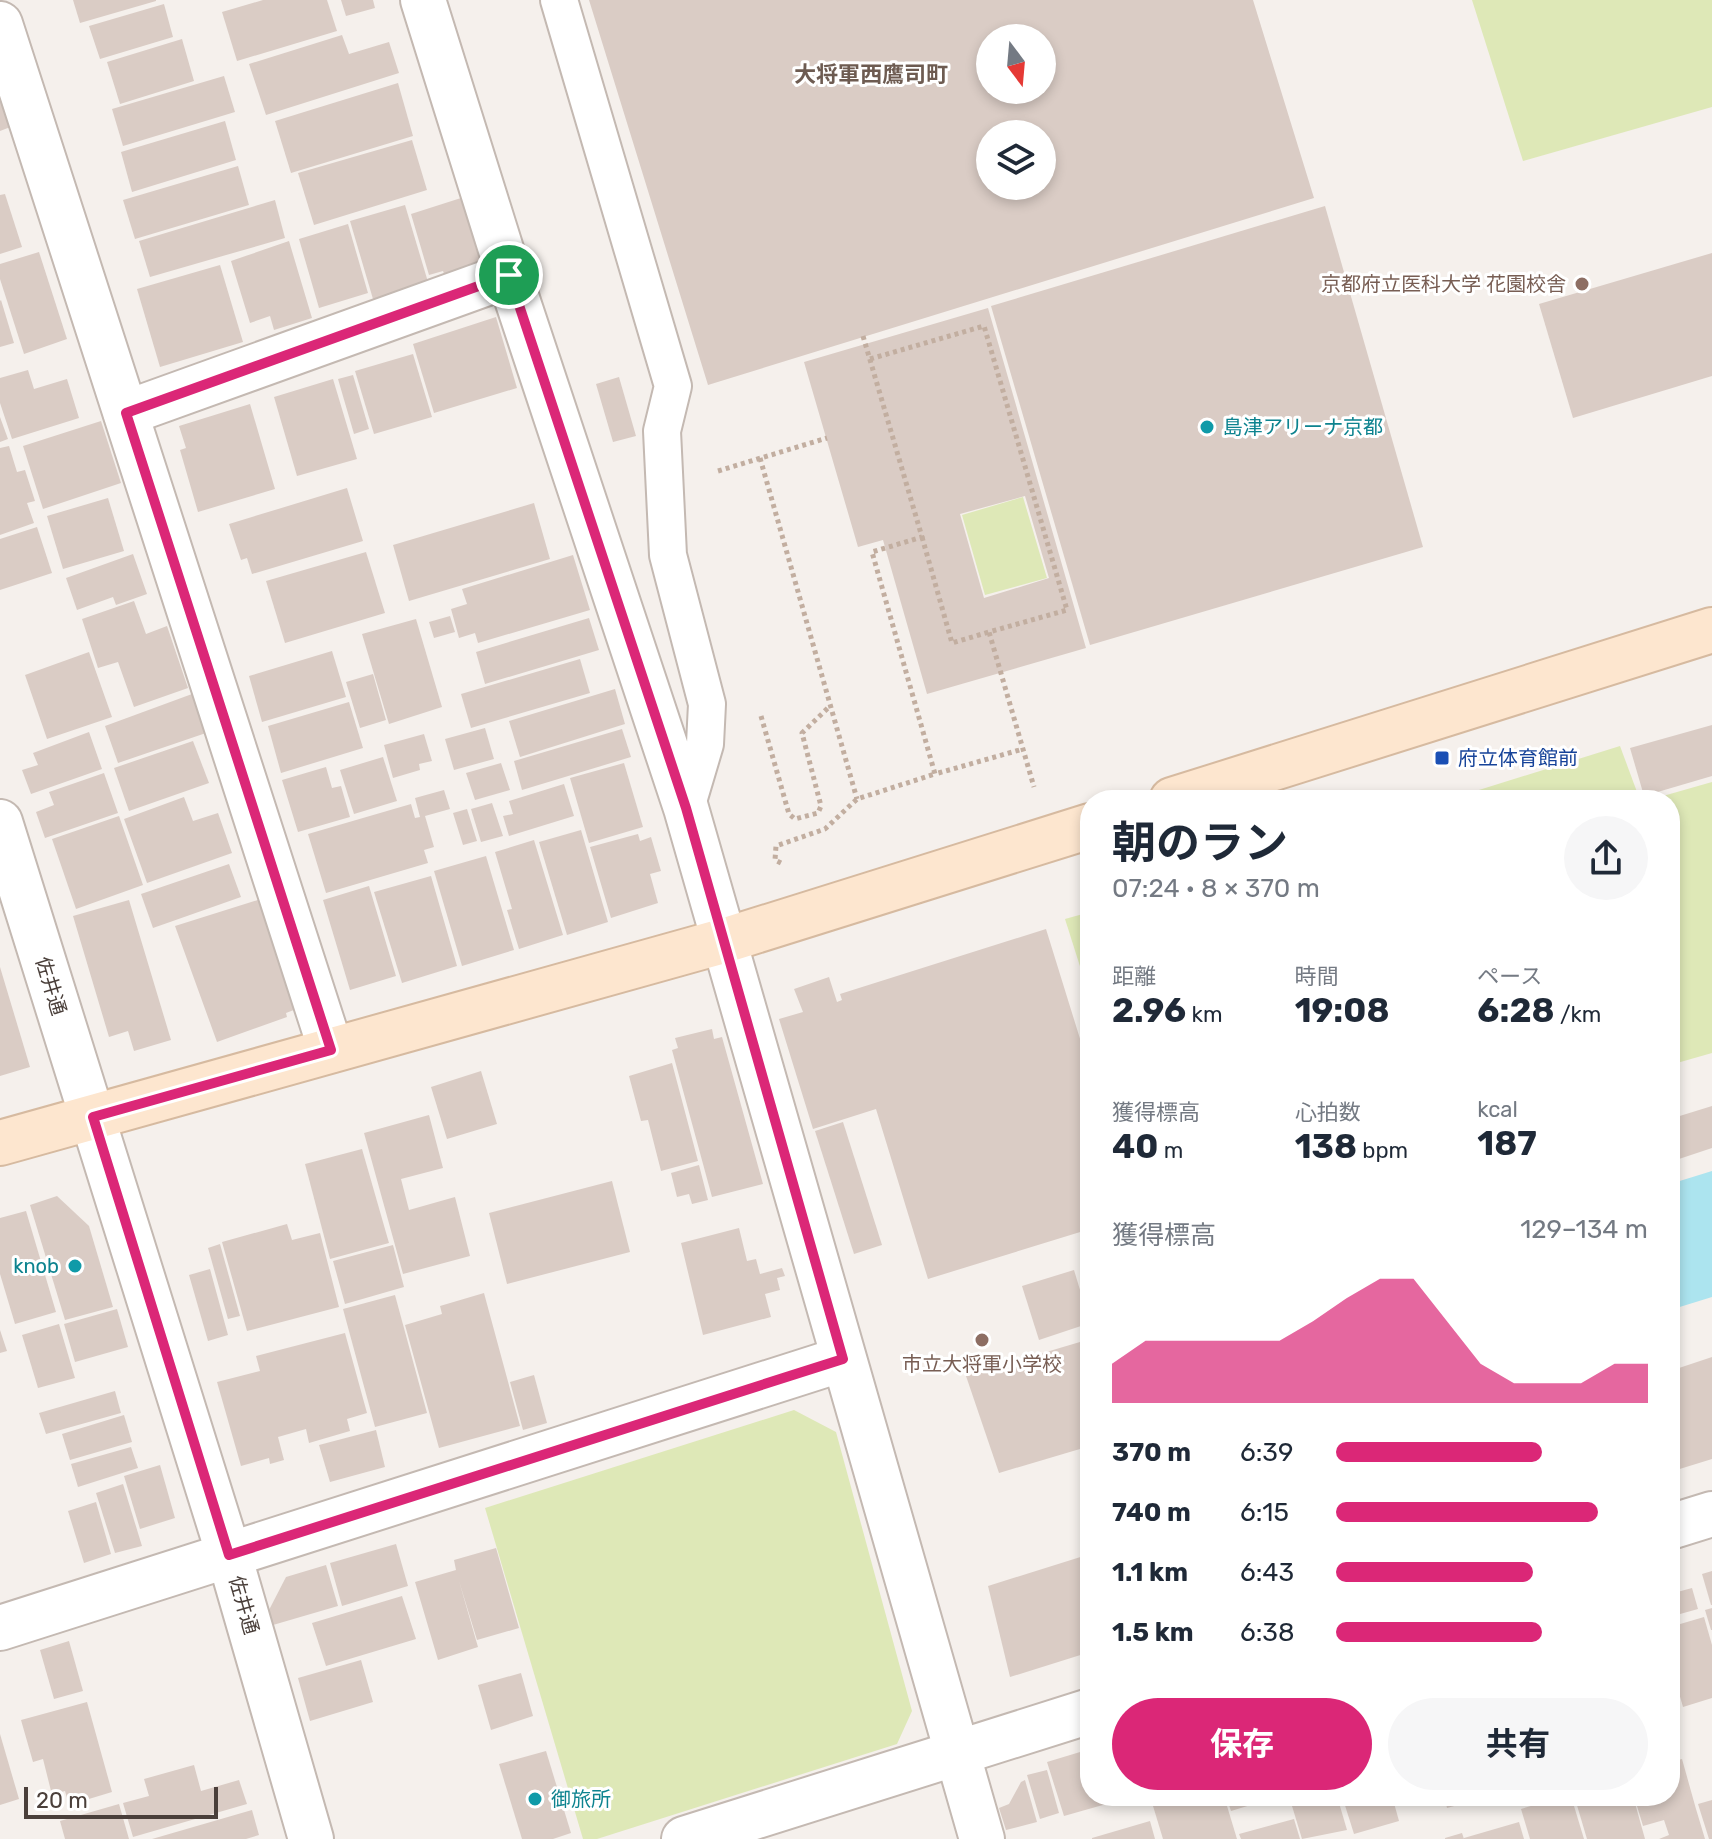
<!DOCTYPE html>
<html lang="ja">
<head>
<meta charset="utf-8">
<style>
	:root { --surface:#fff; --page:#f6f6f7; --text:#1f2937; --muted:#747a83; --accent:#db2777 }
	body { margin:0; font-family:Rubik,"Noto Sans JP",sans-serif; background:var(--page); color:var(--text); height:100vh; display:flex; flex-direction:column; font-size:30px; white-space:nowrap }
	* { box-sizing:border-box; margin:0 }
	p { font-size:26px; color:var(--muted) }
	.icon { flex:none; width:44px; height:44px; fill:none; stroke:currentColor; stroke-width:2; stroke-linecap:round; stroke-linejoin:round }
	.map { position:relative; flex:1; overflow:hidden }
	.side { position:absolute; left:1080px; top:790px; width:600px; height:1016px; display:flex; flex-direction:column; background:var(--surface); border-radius:32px; box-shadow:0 4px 12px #0003 }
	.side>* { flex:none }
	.needle { width:52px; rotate:164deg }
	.tools { position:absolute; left:976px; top:24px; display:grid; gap:16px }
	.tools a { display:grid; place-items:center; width:80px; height:80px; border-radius:50%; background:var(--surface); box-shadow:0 4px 12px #0003; font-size:40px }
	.scale { position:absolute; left:24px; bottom:20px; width:194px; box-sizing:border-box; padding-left:8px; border:4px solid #4a3f3a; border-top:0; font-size:22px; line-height:28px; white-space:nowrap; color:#4a3f3a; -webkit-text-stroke:6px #fff; paint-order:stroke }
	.pin { position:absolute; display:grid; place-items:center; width:68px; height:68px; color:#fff; margin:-34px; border:4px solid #fff; border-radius:50%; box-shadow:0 2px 8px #0007 }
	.round { display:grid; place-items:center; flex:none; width:84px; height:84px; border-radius:42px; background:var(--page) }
	.overview { display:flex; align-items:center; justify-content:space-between; height:136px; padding:0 32px }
	h1 { font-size:44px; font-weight:700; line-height:60px }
	.figures { display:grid; grid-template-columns:repeat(3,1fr); gap:12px; height:136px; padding:8px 32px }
	.figures div { display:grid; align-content:center }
	.figures b { font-size:34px; font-weight:700 }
	.figures small { font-size:22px; font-weight:400 }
	.figures p { font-size:22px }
	.chart { height:224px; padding:16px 32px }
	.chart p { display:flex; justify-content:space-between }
	.chart svg { width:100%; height:144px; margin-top:8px; fill:var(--accent); opacity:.7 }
	.action { display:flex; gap:16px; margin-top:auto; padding:16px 32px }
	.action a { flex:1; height:92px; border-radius:48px; background:var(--accent); color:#fff; font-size:32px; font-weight:700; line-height:92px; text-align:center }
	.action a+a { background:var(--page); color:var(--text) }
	ul { padding:0 32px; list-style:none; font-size:26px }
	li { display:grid; grid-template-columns:128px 96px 1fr; align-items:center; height:60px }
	li i { height:20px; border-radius:10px; background:var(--accent) }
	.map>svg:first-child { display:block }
	.green { fill:#dee8b7 }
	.water { fill:#ace4ef }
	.building { fill:#daccc5; fill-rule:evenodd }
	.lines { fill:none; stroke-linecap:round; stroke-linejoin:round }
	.lane-casing { stroke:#c4b9b2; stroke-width:40 }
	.street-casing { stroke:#c4b9b2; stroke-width:48 }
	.secondary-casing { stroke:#d6baa0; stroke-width:48 }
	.path { stroke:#c2aea0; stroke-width:5; stroke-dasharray:4 4; stroke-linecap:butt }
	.lane { stroke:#fff; stroke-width:36 }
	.street { stroke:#fff; stroke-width:44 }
	.secondary { stroke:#fde6cf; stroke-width:44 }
	.route-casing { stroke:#fff; stroke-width:16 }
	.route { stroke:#db2777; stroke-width:10 }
	.education-dot { fill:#8d6e63; stroke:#fff; stroke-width:3 }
	.culture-dot { fill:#0f9aa8; stroke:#fff; stroke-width:3 }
	.transit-dot { fill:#1a4fb4; stroke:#fff; stroke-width:3 }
	.labels { text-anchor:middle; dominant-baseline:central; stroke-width:6; stroke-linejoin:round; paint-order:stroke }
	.education-label { font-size:20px; fill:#785e54; stroke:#fff; text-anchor:end }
	.culture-label { font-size:20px; fill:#0d838f; stroke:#fff; text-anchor:start }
	.transit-label { font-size:20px; fill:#164399; stroke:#fff; text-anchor:start }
	.street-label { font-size:20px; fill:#4a3f3a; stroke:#fff }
	.neighbourhood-label { font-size:22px; font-weight:bold; fill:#6d5b51; stroke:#fff }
</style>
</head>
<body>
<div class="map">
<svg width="1712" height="1839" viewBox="0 0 1712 1839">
	<rect width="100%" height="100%" fill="#f5f0ec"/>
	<g class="green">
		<polygon points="1472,0 1712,0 1712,107 1523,161"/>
		<polygon points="1023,497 1047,578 985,595 962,515"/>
		<polygon points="1620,746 1640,800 1447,800"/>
		<polygon points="1712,782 1712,1053 1670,1065 1670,800 1649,800"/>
		<polygon points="1090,912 1090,998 1065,919"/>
		<polygon points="794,1410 836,1432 912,1711 897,1744 597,1839 583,1839 485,1508"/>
	</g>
	<polygon class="water" points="1712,1171 1712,1297 1670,1310 1670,1184"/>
	<g class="building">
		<polygon points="73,0 156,0 156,1 80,23"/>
		<polygon points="263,0 327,0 337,31 237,61 222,12"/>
		<polygon points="341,0 373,0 375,8 346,16"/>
		<path d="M589,0H1253L1314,198L708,385ZM990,38H1042V90H990ZM990,134H1042V186H990Z"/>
		<polygon points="164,4 173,37 100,59 89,26"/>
		<polygon points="342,35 349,54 389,42 399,73 266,115 249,64"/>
		<polygon points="182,39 194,81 120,104 107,62"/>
		<polygon points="224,76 235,112 123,146 112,109"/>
		<polygon points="398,83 413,136 291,173 275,121"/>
		<polygon points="0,89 13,126 0,131"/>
		<polygon points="225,121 236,160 132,192 121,152"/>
		<polygon points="412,140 427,190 314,225 298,173"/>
		<polygon points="238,166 249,205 135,239 123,200"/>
		<polygon points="5,194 22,247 0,254 0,195"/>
		<polygon points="461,198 482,268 446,279 443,271 429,275 411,214"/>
		<polygon points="275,200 285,238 150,277 139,241"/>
		<polygon points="405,205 428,282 373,299 350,221"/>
		<polygon points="1325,206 1423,547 1090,645 991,306"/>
		<polygon points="348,224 368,293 319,308 299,239"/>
		<polygon points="289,241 312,318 274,330 270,316 250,323 231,261"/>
		<polygon points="39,252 67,339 24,354 0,279 0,264"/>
		<polygon points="1712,253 1712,376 1573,418 1539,304"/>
		<polygon points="220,265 243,342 160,367 137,289"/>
		<polygon points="1,300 14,343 0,347 0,301"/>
		<path d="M988,308L1086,648L927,694L883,540L858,547L804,362ZM1025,496L1049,578L984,598L960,514Z"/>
		<polygon points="496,317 517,388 434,413 413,344"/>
		<polygon points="413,354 432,417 374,434 355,371"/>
		<polygon points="28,370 34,389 67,379 79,418 12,439 0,403 0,378"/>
		<polygon points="353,375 369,429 354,434 338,379"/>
		<polygon points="619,377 636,436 613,442 596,384"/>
		<polygon points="333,379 357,459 297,476 274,397"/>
		<polygon points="250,404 275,489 198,512 180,450 186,448 179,426"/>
		<polygon points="0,417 8,439 0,442"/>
		<polygon points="101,421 121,483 43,509 23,446"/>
		<polygon points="9,446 17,472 25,470 35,501 27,503 34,523 0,535 0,448"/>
		<polygon points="347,488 363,541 252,574 247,558 241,560 229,524"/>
		<polygon points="108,498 124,551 63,569 47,516"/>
		<polygon points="534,503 550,559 409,601 393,545"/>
		<polygon points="37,527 52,573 0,590 0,539"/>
		<polygon points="366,552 385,613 285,643 266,581"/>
		<polygon points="133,554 147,594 116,605 113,597 77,610 66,578"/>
		<polygon points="573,555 590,610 478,643 475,633 459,638 451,609 467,604 462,589"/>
		<polygon points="134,601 146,634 167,626 188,688 134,707 118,662 98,668 82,619"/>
		<polygon points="450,616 455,632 434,638 429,622"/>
		<polygon points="589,618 599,650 485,684 476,652"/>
		<polygon points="416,619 442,707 389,724 362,634"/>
		<polygon points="332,651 346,697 262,722 249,676"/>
		<polygon points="89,652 112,717 47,739 25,675"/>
		<polygon points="580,659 590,693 471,728 461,694"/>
		<polygon points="373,674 386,720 360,728 346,682"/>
		<polygon points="615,689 625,724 520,757 509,721"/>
		<polygon points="192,694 206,733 118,763 105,726"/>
		<polygon points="349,702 363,748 281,773 268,726"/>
		<polygon points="1712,725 1712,776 1644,796 1630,748"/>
		<polygon points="485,728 494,759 454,770 445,739"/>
		<polygon points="622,729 631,757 522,790 514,761"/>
		<polygon points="89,732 102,769 31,794 22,770 38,765 33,753"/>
		<polygon points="424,734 432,761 419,764 420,770 393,778 384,745"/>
		<polygon points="193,741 209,783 129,811 114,768"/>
		<polygon points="383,757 397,801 354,814 340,770"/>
		<polygon points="501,763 510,790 475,800 466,773"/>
		<polygon points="624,763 643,827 589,843 570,778"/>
		<polygon points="326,767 332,788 341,786 350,817 298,832 282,780"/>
		<polygon points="104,773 118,813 45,838 36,812 54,805 49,792"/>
		<polygon points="564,784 574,816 509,836 503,816 513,814 509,801"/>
		<polygon points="444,790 450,809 425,816 434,847 424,850 428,863 326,893 308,834 411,804 415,818 420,817 415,798"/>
		<polygon points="184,797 193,821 218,813 232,853 147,883 124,819"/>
		<polygon points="492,803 503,836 481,842 471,809"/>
		<polygon points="467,809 477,841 463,845 453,813"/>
		<polygon points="119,816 143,885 76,909 52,839"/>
		<polygon points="581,830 608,922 567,935 539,842"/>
		<polygon points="638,834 640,841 651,837 661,871 650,874 658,903 611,918 590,847"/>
		<polygon points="534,840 563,935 519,949 507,910 512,909 495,852"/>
		<polygon points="486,856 514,950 462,966 434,871"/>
		<polygon points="229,864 241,897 153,928 141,894"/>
		<polygon points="431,876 457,966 402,983 374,892"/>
		<polygon points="369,886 396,976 350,990 323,900"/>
		<polygon points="261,899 299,1008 286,1013 287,1017 217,1042 175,926"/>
		<polygon points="129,900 171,1040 134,1051 128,1031 109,1037 73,916"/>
		<polygon points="1046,929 1090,1071 1090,1229 928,1279 876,1109 813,1129 779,1019 803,1012 794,989 829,977 837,1002 842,1000 840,994"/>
		<polygon points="0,967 30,1067 0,1076"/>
		<polygon points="712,1029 714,1039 722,1037 763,1184 712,1197 672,1050 678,1048 675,1038"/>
		<polygon points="672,1063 698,1161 661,1171 648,1120 641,1121 629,1076"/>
		<polygon points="481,1071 497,1124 447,1139 431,1087"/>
		<polygon points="1712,1106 1712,1148 1679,1159 1670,1119"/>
		<polygon points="429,1115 443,1168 401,1179 409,1210 455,1197 470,1256 403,1274 364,1133"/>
		<polygon points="843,1122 882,1245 854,1254 815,1131"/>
		<polygon points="362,1149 389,1243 330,1259 305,1164"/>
		<polygon points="699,1165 708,1200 692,1204 689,1194 677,1197 671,1173"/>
		<polygon points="612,1181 630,1252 507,1284 489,1213"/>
		<polygon points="57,1196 89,1226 113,1307 65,1320 30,1205"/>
		<polygon points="26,1211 56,1312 15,1324 0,1274 0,1218"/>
		<polygon points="287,1224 292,1240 320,1233 339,1307 247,1331 222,1242"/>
		<polygon points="739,1228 747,1261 756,1259 760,1274 782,1268 785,1276 777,1278 780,1290 765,1294 771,1317 703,1335 681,1243"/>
		<polygon points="220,1244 240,1316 228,1319 208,1248"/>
		<polygon points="393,1245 404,1287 345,1304 333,1261"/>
		<polygon points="210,1269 228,1335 208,1341 189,1275"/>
		<polygon points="1074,1270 1090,1323 1039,1340 1022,1286"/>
		<polygon points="484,1293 520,1426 439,1448 405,1325 442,1314 440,1306"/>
		<polygon points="395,1295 427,1413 375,1427 343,1309"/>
		<polygon points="117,1309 128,1347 75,1362 64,1324"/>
		<polygon points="59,1324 75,1378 38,1388 22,1335"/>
		<polygon points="0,1330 7,1351 0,1353"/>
		<polygon points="345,1333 367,1413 347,1419 350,1431 309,1443 306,1429 278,1437 284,1460 270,1464 269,1458 241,1466 217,1382 260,1371 256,1356"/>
		<polygon points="1090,1339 1090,1446 999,1473 966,1376"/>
		<polygon points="1712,1357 1712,1459 1670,1472 1670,1371"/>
		<polygon points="534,1375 547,1423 523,1430 510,1382"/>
		<polygon points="115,1391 121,1413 46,1434 39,1413"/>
		<polygon points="124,1415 132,1442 70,1460 62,1434"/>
		<polygon points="376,1430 385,1467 330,1482 319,1445"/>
		<polygon points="131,1447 138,1468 78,1487 71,1464"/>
		<polygon points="160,1465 175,1518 140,1529 124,1476"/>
		<polygon points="123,1484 142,1546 115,1553 96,1493"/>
		<polygon points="96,1502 111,1554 84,1563 68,1511"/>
		<polygon points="396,1544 408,1586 342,1606 330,1563"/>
		<polygon points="496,1548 519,1628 477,1640 459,1581 478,1647 438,1660 415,1582 456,1570 454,1560"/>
		<polygon points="1090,1554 1090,1652 1010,1677 988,1586"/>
		<polygon points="326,1565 338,1606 273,1625 269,1610 286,1577"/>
		<polygon points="1712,1571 1712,1605 1711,1605 1702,1574"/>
		<polygon points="1692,1588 1698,1609 1673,1616 1670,1594"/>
		<polygon points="402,1596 416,1639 326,1666 312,1623"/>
		<polygon points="1712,1608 1712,1630 1711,1630 1705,1610"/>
		<polygon points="1704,1617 1712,1645 1712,1698 1683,1707 1670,1662 1670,1627"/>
		<polygon points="69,1641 83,1691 54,1699 40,1650"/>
		<polygon points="361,1660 373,1702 310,1721 298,1678"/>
		<polygon points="521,1673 533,1716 491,1730 478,1685"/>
		<polygon points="87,1702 112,1792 69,1805 65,1791 52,1795 43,1759 33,1762 21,1720"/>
		<polygon points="1670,1706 1678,1731 1670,1733"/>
		<polygon points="0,1734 19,1799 0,1805"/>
		<polygon points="1090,1749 1090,1796 1131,1797 1064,1816 1047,1762"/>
		<polygon points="546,1751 571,1833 553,1839 522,1839 499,1764"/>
		<polygon points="1682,1759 1696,1809 1705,1839 1659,1839 1669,1835 1664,1820 1643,1826 1634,1796 1670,1796 1670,1762"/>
		<polygon points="194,1765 201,1791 239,1780 247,1804 133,1837 123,1803 149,1796 144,1779"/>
		<polygon points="1047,1770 1059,1813 1040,1819 1027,1775"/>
		<polygon points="1025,1780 1037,1822 1006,1830 999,1808 1009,1804 1021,1782"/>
		<polygon points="1150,1796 1224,1796 1237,1839 1163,1839"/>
		<polygon points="1226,1796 1277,1796 1277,1797 1231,1811"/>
		<polygon points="1289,1796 1337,1796 1347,1830 1302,1839"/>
		<polygon points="1353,1796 1392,1796 1399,1821 1354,1834 1343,1799"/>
		<polygon points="1444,1796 1486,1796 1487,1797 1447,1808"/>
		<polygon points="1564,1796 1571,1796 1584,1839 1530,1839 1521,1809"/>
		<polygon points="1599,1796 1633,1796 1645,1839 1587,1839 1576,1802"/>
		<polygon points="1712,1800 1712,1839 1709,1839 1698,1804"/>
		<polygon points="119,1804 129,1839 65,1839 60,1821"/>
		<polygon points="252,1810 259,1835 246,1839 152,1839"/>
		<polygon points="1294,1819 1300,1839 1241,1839 1239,1834"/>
		<polygon points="1150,1821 1155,1839 1092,1839 1092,1838"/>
		<polygon points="1519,1822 1524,1839 1464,1839 1464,1838"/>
		<polygon points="1462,1833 1464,1839 1445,1839 1445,1838"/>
	</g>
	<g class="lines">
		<g class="lane-casing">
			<polyline id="lane" points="559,0 673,386 662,431 668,555 707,704 705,744 686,808"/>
		</g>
		<g class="street-casing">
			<g id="street">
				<polyline points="423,0 509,275 686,808 982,1839"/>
				<polyline points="0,24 331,1050"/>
				<polyline points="126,413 509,275"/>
				<polyline points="0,822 229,1555 311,1839"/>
				<polyline points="1670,1527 1712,1514"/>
				<polyline points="0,1628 843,1359"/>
				<polyline points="684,1839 1090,1711"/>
			</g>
		</g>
		<g class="secondary-casing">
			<g id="secondary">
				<polyline points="1172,800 1712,630"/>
				<polyline points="0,1143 723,941 1090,826"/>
			</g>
		</g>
		<g class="path">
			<polyline points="863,336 922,537 872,552 935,774 1023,749"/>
			<polyline points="870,359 984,326 1067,610 989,632 1034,787"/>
			<polyline points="760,458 857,799"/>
			<polyline points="718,471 827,438"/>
			<polyline points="922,537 952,643 989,632"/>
			<polyline points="761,716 789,814 795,819 818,813 821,806 802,733 830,706"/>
			<polyline points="781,863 775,860 776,846 825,829 857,799 935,774"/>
		</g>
		<use href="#lane" class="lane"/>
		<use href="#street" class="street"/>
		<use href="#secondary" class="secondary"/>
	</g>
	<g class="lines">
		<g class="route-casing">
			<polygon id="route" points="509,275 686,808 843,1359 229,1555 93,1117 331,1050 126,413"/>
		</g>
		<use href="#route" class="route"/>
	</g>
	<g class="education-dot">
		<circle cx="1582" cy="284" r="8"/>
		<circle cx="982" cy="1340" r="8"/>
	</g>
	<g class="culture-dot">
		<circle cx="1207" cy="427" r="8"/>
		<circle cx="75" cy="1266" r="8"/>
		<circle cx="535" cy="1799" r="8"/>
	</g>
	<rect class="transit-dot" x="1434" y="750" width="16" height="16" rx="4"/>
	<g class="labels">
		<g class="education-label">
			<text x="1566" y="284">京都府立医科大学 花園校舎</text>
			<text x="982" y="1364" text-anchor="middle">市立大将軍小学校</text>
		</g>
		<g class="culture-label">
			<text x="1223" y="427">島津アリーナ京都</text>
			<text x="59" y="1266" text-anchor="end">knob</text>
			<text x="551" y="1799">御旅所</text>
		</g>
		<g class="transit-label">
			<text x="1458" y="758">府立体育館前</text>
		</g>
		<g class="street-label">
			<text transform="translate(51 986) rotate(73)">佐井通</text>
			<text transform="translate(244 1605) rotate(74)">佐井通</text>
		</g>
		<g class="neighbourhood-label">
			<text x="871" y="74">大将軍西鷹司町</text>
		</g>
	</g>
</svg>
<div class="tools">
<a><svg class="needle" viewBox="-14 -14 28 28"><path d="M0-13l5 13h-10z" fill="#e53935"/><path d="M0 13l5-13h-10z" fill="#747a83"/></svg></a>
<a><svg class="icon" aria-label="layers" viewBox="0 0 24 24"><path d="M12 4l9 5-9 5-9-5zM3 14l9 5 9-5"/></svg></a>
</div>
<div class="scale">20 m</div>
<div class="pin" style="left:509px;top:275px;background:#1e9e55"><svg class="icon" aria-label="arrive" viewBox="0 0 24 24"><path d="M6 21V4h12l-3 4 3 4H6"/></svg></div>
<section class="side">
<div class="overview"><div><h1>朝のラン</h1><p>07:24 · 8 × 370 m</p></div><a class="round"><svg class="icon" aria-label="share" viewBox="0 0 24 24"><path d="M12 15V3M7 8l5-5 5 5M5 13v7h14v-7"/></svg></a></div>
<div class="figures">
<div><p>距離</p><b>2.96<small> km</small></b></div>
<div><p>時間</p><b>19:08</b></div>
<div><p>ペース</p><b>6:28<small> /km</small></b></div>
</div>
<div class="figures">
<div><p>獲得標高</p><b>40<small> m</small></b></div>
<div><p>心拍数</p><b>138<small> bpm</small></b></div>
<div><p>kcal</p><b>187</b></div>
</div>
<div class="chart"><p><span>獲得標高</span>129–134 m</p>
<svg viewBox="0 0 160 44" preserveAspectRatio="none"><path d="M0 44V32L10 25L20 25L30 25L40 25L50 25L60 19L70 12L80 6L90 6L100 19L110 32L120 38L130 38L140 38L150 32L160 32V44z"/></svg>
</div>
<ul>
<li><b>370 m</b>6:39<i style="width:66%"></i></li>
<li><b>740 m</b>6:15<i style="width:84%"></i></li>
<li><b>1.1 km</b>6:43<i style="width:63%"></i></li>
<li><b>1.5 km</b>6:38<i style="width:66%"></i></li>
</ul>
<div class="action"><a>保存</a><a>共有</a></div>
</section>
</div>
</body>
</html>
